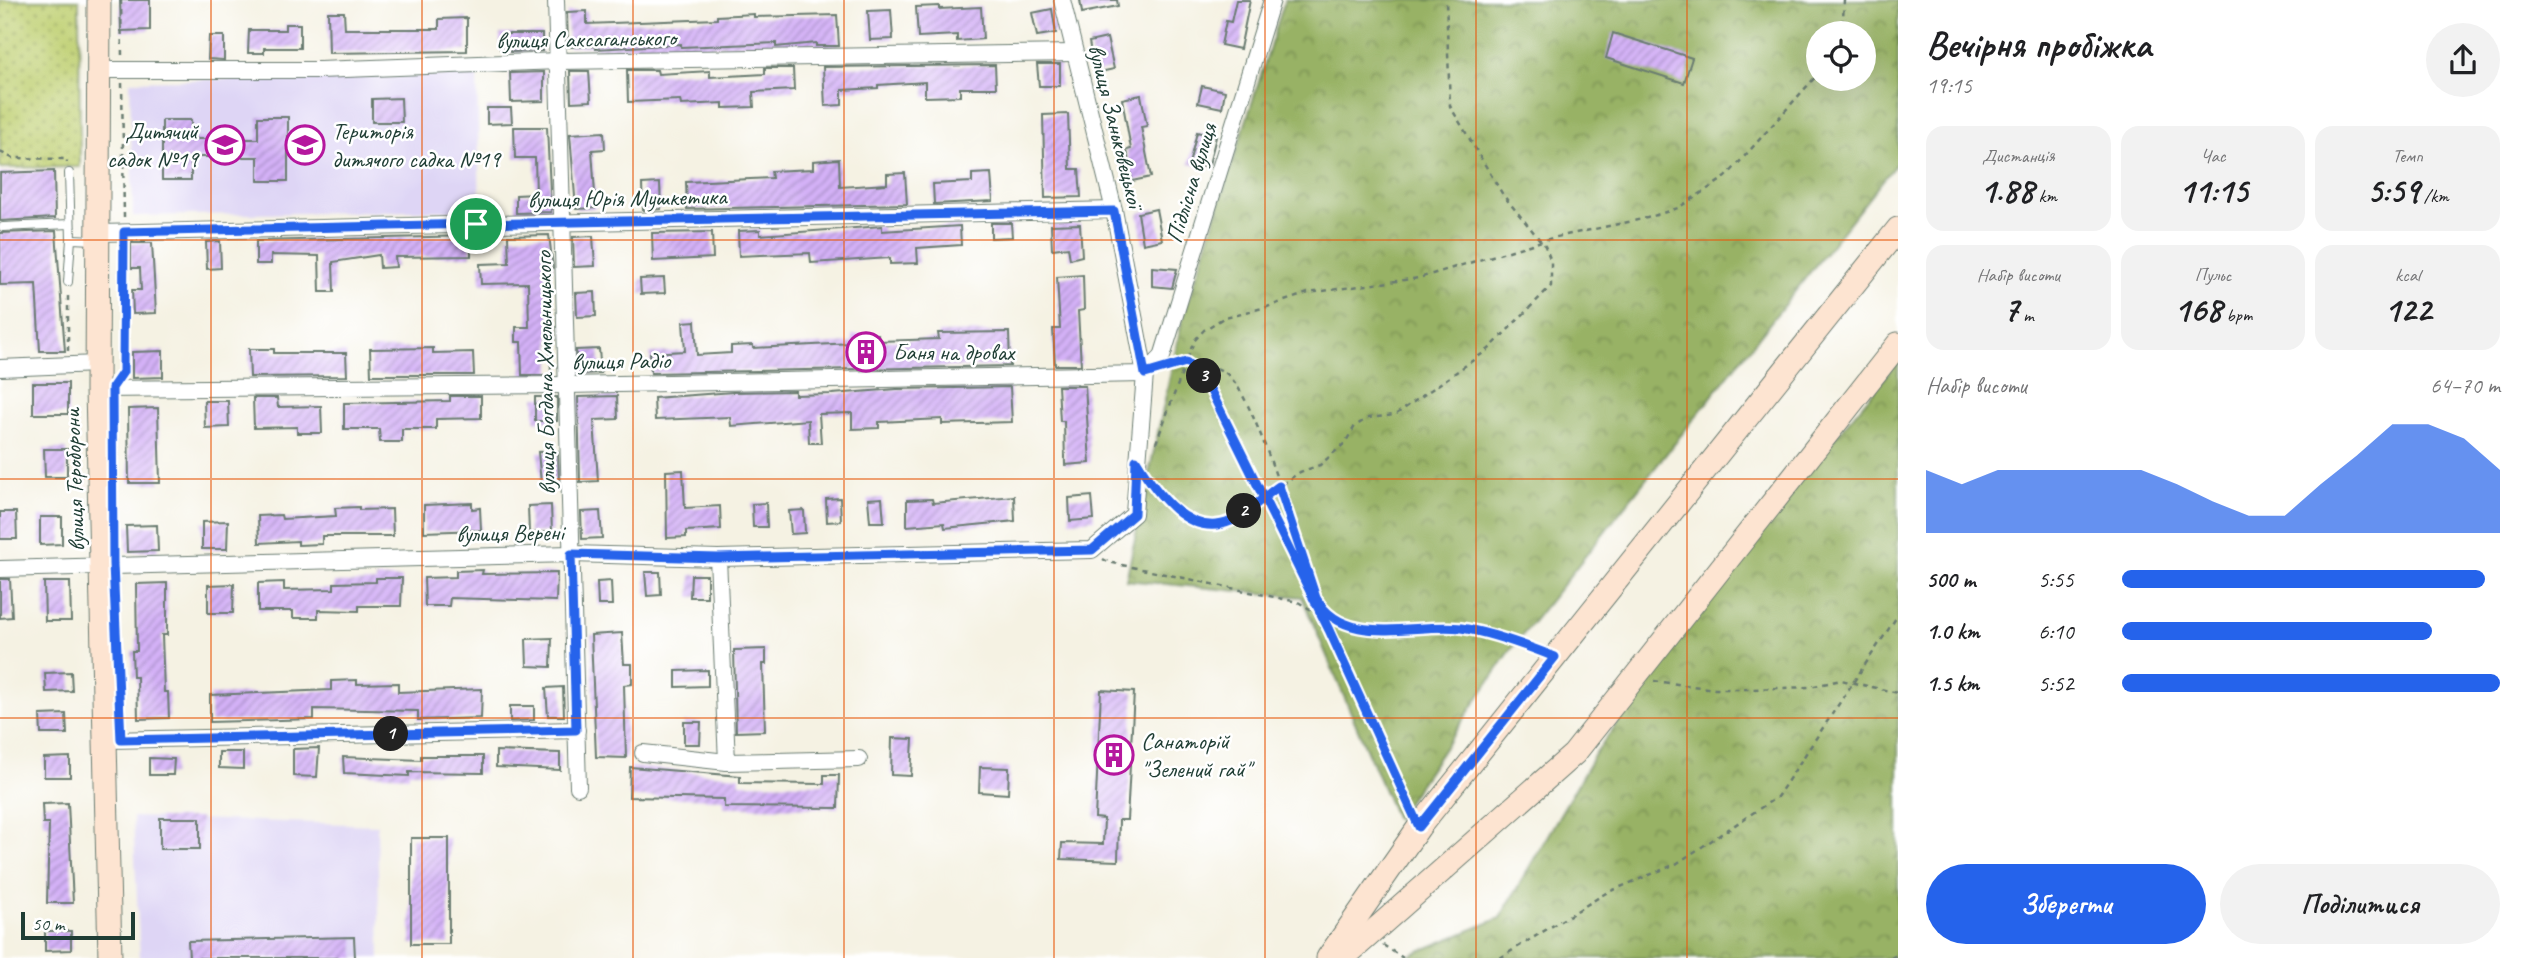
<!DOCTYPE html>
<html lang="uk">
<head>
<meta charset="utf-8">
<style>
	:root { --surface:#fff; --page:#f2f2f2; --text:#202124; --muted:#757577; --accent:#2563eb }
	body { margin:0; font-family:Caveat,sans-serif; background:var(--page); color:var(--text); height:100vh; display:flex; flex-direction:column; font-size:26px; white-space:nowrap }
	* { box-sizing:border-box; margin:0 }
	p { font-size:23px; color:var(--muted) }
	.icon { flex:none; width:38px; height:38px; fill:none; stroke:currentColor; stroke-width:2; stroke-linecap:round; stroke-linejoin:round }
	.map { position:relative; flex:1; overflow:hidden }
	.sheet { display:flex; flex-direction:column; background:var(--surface); width:630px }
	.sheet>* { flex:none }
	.controls { position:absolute; left:1806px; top:21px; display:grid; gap:14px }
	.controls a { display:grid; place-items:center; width:70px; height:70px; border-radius:50%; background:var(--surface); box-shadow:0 7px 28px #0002; font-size:35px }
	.scale { position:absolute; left:21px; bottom:18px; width:114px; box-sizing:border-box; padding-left:7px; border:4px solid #1f3d34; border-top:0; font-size:19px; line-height:24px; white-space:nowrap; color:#1f3d34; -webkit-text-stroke:5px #fff; paint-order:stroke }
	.pin { position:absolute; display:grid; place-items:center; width:60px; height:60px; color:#fff; margin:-30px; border:4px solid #fff; border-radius:50%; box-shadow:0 2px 7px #0007 }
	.km { position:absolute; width:35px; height:35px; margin:-18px; border-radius:50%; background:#222; color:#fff; font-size:19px; line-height:35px; text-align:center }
	.round { display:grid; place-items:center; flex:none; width:74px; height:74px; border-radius:37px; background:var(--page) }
	.summary { display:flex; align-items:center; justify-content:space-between; height:119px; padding:0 28px }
	h1 { font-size:38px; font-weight:800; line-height:52px }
	.stats { display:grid; grid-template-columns:repeat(3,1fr); gap:10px; height:119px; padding:7px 28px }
	.stats div { display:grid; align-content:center; border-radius:18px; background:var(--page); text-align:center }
	.stats b { font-size:35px; font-weight:800 }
	.stats small { font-size:19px; font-weight:400 }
	.stats p { font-size:19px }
	.chart { height:196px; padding:14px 28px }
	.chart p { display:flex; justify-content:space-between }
	.chart svg { width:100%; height:126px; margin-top:7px; fill:var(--accent); opacity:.7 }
	.cta { display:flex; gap:14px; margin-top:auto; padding:14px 28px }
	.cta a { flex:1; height:80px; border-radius:42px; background:var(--accent); color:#fff; font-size:28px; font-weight:800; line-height:80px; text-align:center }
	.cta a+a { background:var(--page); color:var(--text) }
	ul { padding:0 28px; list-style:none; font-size:23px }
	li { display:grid; grid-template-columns:112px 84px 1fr; align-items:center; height:52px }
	li i { height:18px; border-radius:9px; background:var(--accent) }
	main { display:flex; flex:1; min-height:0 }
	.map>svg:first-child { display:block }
	.built { fill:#ded5f5 }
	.forest { fill:url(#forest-crowns); stroke:#5c784c; stroke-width:2; fill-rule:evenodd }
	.park { fill:url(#park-dots); stroke:#708654; stroke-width:2 }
	.building { fill:url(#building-hatch) }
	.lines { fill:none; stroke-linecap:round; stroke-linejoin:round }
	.lane-casing { stroke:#6a7c71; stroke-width:10 }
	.street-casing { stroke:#6a7c71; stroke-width:18 }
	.secondary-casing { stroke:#6a7c71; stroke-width:25 }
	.path { stroke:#6a7c71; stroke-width:2.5; stroke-dasharray:5 5; stroke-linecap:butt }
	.lane { stroke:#fff; stroke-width:8 }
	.street { stroke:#fff; stroke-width:16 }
	.secondary { stroke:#fde4d1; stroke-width:23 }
	.route-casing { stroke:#fff; stroke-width:14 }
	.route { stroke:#2563eb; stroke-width:9 }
	.grid { fill:none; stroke:#e8590c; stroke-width:2; stroke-opacity:0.55 }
	.labels { text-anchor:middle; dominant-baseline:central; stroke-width:5; stroke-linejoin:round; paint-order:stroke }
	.street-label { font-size:24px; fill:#1f3d34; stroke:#fff }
	.poi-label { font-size:24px; fill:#1f3d34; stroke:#fff; text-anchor:start }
</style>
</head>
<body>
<main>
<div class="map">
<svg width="1898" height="958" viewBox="0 0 1898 958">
	<defs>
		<pattern id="forest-crowns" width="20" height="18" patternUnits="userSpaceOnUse" patternTransform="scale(1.75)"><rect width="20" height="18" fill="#98b265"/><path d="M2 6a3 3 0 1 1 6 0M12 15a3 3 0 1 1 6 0" fill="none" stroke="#7b9254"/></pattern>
		<pattern id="park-dots" width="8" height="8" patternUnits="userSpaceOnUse" patternTransform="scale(1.75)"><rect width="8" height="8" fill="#c0d073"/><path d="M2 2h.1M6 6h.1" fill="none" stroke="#9baa5f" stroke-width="1.8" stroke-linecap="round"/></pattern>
		<pattern id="building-hatch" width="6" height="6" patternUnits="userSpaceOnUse" patternTransform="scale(1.75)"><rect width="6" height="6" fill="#d4b1f7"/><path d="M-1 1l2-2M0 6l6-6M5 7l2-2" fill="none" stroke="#ab91c9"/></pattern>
	</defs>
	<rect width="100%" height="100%" fill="#fff"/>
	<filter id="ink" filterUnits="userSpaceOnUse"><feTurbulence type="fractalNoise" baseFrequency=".0143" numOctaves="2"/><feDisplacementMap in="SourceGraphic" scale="14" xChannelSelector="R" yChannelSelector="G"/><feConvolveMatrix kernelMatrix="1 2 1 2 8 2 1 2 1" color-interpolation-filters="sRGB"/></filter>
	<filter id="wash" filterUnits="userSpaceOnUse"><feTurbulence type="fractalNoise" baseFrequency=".00686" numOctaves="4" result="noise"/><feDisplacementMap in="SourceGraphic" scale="28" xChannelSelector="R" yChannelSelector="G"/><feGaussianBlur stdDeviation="1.57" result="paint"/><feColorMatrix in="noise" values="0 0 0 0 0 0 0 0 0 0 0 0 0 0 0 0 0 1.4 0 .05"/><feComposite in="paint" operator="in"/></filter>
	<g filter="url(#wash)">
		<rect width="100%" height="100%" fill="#f5f2e3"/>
		<g class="built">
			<polygon points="477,75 480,210 133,216 130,81"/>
			<polygon points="133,817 377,825 380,958 140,958"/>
		</g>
		<g class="forest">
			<path d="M1285,0H1898V161L1510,651L1396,819L1302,597L1126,580L1182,321ZM1818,33H1864V79H1818Z"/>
			<polygon points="1898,362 1898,958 1403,958 1500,918 1595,754 1744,546"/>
		</g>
		<polygon class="park" points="0,0 79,0 80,167 0,168"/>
		<g id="blocks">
			<g class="building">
				<polygon points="120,0 150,0 150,30 121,31"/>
				<polygon points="1080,0 1117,0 1118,6 1082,13"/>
				<polygon points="1236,0 1250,0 1240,49 1221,45 1226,21 1231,22"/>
				<polygon points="939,6 939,9 981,7 983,39 957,41 957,35 918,37 916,7"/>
				<polygon points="1052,9 1056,33 1037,36 1032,13"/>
				<polygon points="891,10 893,39 870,40 868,11"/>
				<polygon points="587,11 587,24 717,19 717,16 754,14 754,17 837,15 839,46 816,46 816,43 776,47 776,43 681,47 681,44 596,49 596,46 568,47 567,12"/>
				<polygon points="328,12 344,12 345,29 439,29 439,19 467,18 467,51 329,53"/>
				<polygon points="285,24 300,24 300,48 264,48 264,53 248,53 249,30 285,30"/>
				<polygon points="1613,33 1692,58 1684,83 1606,58"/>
				<polygon points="500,34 542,34 542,51 510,52 510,49 500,49"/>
				<polygon points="209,36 224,36 224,60 208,59"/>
				<polygon points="1107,38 1114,69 1095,73 1089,42"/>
				<polygon points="1037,64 1060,64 1060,86 1039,86"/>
				<polygon points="995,65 996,88 960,88 960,96 925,97 925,82 878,85 878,88 842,90 842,105 825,106 823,67"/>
				<polygon points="765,68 793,68 794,90 753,92 754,107 723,108 723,103 681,105 680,100 628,102 627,70 657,70 658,74 710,71 710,77 765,74"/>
				<polygon points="570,71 589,71 591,101 571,102"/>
				<polygon points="544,72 544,101 511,102 510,73"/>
				<polygon points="1202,86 1225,91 1222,108 1198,103"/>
				<polygon points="1141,95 1147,126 1141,127 1151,177 1132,181 1127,150 1131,149 1122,99"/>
				<polygon points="401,98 402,122 372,122 372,99"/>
				<polygon points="487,108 511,108 512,123 487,124"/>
				<polygon points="1068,114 1070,169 1079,169 1081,197 1045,198 1043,115"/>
				<polygon points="258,117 288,117 288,181 258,181 258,157 191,157 191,180 162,180 162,120 191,120 191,139 258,139"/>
				<polygon points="514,127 547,127 551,212 516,213 516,195 536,194 535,158 515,158"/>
				<polygon points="604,132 605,149 592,150 596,208 576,209 570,134"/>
				<polygon points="1197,132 1216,137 1208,168 1189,164"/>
				<polygon points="839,159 840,187 887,184 887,174 905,173 907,204 687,209 686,182 772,178 771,171 813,169 813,161"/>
				<polygon points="54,171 55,218 0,221 0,173"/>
				<polygon points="991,173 993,201 934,204 933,184 972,182 972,174"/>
				<polygon points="660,183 661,209 643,210 642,184"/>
				<polygon points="1156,209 1162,240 1143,244 1138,213"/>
				<polygon points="991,223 1011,223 1012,237 991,238"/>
				<polygon points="1080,224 1082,256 1070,259 1068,247 1052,249 1051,225"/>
				<polygon points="882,226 882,231 960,226 961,245 917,248 918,263 890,264 890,258 811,263 810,253 739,256 738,231 760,230 760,235"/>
				<polygon points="56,231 65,351 40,351 36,284 0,285 0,233"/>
				<polygon points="712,232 713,258 653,261 652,233"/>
				<polygon points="549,235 553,268 548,274 551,375 522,375 521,342 516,342 516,327 529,327 528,283 481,284 480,264 509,263 508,236"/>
				<polygon points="471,236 471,256 395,257 396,267 380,268 379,255 333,262 334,292 320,292 319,256 271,255 271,264 256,264 256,241"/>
				<polygon points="593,236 595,266 574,267 573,237"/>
				<polygon points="220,241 221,268 207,269 206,242"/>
				<polygon points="131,243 152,243 156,313 133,314 132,290 141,290 140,268 131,268"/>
				<polygon points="1152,267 1177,269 1172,288 1152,286"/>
				<polygon points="1083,275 1084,310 1078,311 1081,365 1055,365 1053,329 1060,329 1057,277"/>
				<polygon points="664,278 665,293 641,294 640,279"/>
				<polygon points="595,292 596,316 577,317 576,293"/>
				<polygon points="695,321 697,355 731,353 731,346 753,345 753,348 852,343 852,335 878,334 879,341 939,339 938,333 1009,332 1010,366 651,373 650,353 685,351 683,322"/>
				<polygon points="433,348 433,353 473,352 474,375 371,375 370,349"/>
				<polygon points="249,349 274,349 274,353 346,353 347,376 250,377"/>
				<polygon points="599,349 601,373 577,374 576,350"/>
				<polygon points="163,351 163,377 132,378 132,352"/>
				<rect x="33" y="383" width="35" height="31"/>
				<polygon points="1058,386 1085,386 1090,463 1065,465 1064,421 1060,421"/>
				<polygon points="1010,387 1012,422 942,424 942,419 879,422 879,428 852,429 852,413 819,414 821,443 809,443 808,420 731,426 730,417 655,420 654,398 733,392 795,391 795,395 832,394 897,389"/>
				<polygon points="450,396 481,396 481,418 436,419 436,429 402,429 402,442 380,442 379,429 344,429 344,403 450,401"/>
				<polygon points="617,396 618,419 594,420 598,481 580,482 578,397"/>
				<rect x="535" y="397" width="22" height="24"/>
				<polygon points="253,398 277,398 278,407 321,406 322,433 297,433 297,427 254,428"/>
				<polygon points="204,401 228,401 229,427 205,428"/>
				<polygon points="158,408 160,483 129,483 128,409"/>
				<polygon points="44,449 67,449 67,477 45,477"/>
				<polygon points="558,451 559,482 541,483 538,452"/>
				<polygon points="683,470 685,508 720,506 721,529 686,531 686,537 667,538 666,471"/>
				<polygon points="1014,496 1015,521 945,528 944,523 907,526 907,500 932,499 933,503"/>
				<polygon points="1092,496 1094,519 1070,521 1069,498"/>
				<polygon points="840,498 841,521 827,522 826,499"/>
				<polygon points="882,498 884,522 870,522 868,499"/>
				<polygon points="472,503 472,509 480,508 481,530 424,532 424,505"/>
				<polygon points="766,503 767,527 753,527 752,504"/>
				<polygon points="551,505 552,532 529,533 528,506"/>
				<polygon points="359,507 359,510 392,509 393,536 322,536 322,544 298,545 298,541 259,543 258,516 281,515 282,519 336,516 335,508"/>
				<polygon points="804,510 805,533 791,534 789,511"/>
				<polygon points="600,511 602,538 582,539 581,512"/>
				<polygon points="0,512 16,512 17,539 0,539"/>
				<polygon points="40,517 62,517 62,544 40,545"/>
				<polygon points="228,521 227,549 202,549 202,522"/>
				<polygon points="157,525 158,551 127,552 126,526"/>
				<polygon points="483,570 482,574 557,573 556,601 450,598 449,606 425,606 424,578 456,577 456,571"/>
				<polygon points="645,572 660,572 661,595 647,596"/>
				<polygon points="691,575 707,575 707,597 690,597"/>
				<polygon points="376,578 402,578 401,606 359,606 359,611 318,610 318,618 293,618 293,611 258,611 258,583 284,582 284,590 334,589 334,583 376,582"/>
				<polygon points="0,579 10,579 12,617 0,618"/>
				<polygon points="611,581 612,605 598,605 597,582"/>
				<polygon points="44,582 70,582 71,621 45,621"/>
				<polygon points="167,583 167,635 162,635 164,692 168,692 169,718 138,719 137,677 133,677 132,651 137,651 136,584"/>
				<polygon points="234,584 233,613 208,613 208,585"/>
				<polygon points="622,633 624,664 632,664 632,684 624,685 626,758 596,757 591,635"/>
				<polygon points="552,638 551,667 527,666 526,639"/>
				<polygon points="766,649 766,664 763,664 765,731 736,732 734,650"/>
				<polygon points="708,670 708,686 676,687 676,671"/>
				<polygon points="71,672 72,691 46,692 45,673"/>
				<polygon points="357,680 357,684 398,683 398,692 482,689 481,718 418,720 418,711 314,709 314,719 210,722 210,695 331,690 331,681"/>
				<polygon points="563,687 564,716 548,716 546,688"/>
				<polygon points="1101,690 1134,692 1127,820 1119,820 1118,861 1061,859 1062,843 1103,844 1104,819 1095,818"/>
				<polygon points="510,706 534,706 534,720 510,721"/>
				<polygon points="66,714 67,734 41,734 40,715"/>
				<polygon points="684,722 701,722 700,744 684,744"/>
				<polygon points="892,738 913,739 911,776 891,775"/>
				<polygon points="319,748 317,777 293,776 293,749"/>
				<polygon points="496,751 560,753 560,770 496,767"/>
				<polygon points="219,752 243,752 243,769 219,768"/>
				<polygon points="421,756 483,756 483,773 409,772 409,776 344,773 343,757 421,760"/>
				<polygon points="70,757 70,777 44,777 44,758"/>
				<polygon points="149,758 174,759 173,775 149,775"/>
				<polygon points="630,767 740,776 740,783 824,784 824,775 839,775 838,808 724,807 724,799 629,797"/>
				<polygon points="980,767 1009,768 1008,794 979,792"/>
				<polygon points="68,803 73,903 47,903 49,823 43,823 42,804"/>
				<rect x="160" y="818" width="40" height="31"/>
				<rect x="411" y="838" width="38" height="106"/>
				<polygon points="45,931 71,931 71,950 45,951"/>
				<polygon points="354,937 355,958 189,958 188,941"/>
			</g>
		</g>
	</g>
	<g filter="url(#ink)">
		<use href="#blocks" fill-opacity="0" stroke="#6a7c71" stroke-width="2"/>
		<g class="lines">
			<g class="lane-casing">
				<g id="lane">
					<polyline points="69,173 71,239"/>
					<polyline points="3,227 70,224"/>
					<polyline points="68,282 71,239 96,240"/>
				</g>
			</g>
			<g class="street-casing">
				<g id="street">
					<polyline points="556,0 578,787"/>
					<polyline points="100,70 319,70 559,61 1074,53"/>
					<polyline points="99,233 1114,210"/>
					<polyline points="0,368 97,364"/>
					<polyline points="97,389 567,385 1145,374 1162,357 1272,0"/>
					<polyline points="718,558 727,762 859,759"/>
					<polyline points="0,569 571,554 718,558 1092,550 1134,514 1145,374 1114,210 1062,0"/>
					<polyline points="107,740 577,730"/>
					<polyline points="643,753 727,762"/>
				</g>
			</g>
			<g class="secondary-casing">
				<g id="secondary">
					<polyline points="99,0 97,389 110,958"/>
					<polyline points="1328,958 1419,827 1898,229"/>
					<polyline points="1343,958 1574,754 1898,344"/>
				</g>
			</g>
			<g class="path">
				<polyline points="121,0 122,56"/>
				<polyline points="1837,33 1843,19 1844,0"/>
				<polyline points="122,83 124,217"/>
				<polyline points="0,152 12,158 67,159 67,162"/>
				<polyline points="68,351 68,291"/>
				<path d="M1187,363C1202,364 1215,365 1227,374C1253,395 1289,515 1300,550C1306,568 1310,590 1321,605C1352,648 1419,622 1462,628C1487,632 1515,641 1539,650"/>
				<polyline points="1177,364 1186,362 1203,375 1329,630 1411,808"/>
				<polyline points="122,374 124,248"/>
				<polyline points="1156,443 1194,341 1204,330 1225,317 1267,307 1308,293 1419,278 1552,238 1647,218 1678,208 1726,177 1818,74"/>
				<polyline points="1153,482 1190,523 1202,526 1231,521 1300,472 1320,465 1345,443 1355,426 1368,418 1395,415 1489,349 1551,286 1551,261 1545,246 1503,195 1450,106 1446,0"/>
				<polyline points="1103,559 1108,562 1298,602 1322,616"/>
				<polyline points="1654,681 1715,689 1750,689 1810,687 1841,680 1898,693"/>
				<polyline points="1383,945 1403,958"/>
				<polyline points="179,956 179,958"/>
				<polyline points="1500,958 1606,893 1676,864 1777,797 1898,615"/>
				<polyline points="1891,958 1898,954"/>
			</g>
			<use href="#lane" class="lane"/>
			<use href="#street" class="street"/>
			<use href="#secondary" class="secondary"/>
		</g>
	</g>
	<g class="lines" filter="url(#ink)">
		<g class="route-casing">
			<path id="route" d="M476,224L124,232L123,372L112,388L113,564L121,740L576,730L571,554L718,558L1092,550L1134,514L1136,460C1155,491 1189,540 1231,521C1248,514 1264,496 1279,486L1316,598C1344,649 1416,622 1461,628C1493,633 1525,645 1555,657L1419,827L1329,630L1203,375L1186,362L1145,374L1114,211L476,224"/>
		</g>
		<use href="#route" class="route"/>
	</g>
	<path class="grid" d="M211,0V958M422,0V958M633,0V958M844,0V958M1054,0V958M1265,0V958M1476,0V958M1687,0V958M0,240H1898M0,479H1898M0,718H1898"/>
	<defs>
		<g id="school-ring" transform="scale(2.0125)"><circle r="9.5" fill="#fff" stroke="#b5179e" stroke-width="1.5"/><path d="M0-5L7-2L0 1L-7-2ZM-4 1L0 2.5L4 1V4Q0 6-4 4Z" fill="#b5179e"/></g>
		<g id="building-ring" transform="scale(2.0125)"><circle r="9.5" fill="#fff" stroke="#b5179e" stroke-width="1.5"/><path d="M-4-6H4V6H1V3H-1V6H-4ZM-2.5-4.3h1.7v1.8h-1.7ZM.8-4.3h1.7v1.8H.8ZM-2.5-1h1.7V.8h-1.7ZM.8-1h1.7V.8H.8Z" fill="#b5179e"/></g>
	</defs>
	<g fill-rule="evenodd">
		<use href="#school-ring" x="225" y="145"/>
		<use href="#school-ring" x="305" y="145"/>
		<use href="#building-ring" x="866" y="352"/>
		<use href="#building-ring" x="1114" y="755"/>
	</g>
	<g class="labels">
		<g class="street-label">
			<text transform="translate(586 39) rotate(-1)">вулиця Саксаганського</text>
			<text transform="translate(1116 126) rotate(76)">вулиця Заньковецької</text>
			<text transform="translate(1191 183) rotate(-73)">Підлісна вулиця</text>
			<text transform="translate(627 198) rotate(-1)">вулиця Юрія Мушкетика</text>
			<text transform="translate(621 361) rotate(-1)">вулиця Радіо</text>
			<text transform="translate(545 373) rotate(-91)">вулиця Богдана Хмельницького</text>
			<text transform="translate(74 480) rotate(-92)">вулиця Тероборони</text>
			<text transform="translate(510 533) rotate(-1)">вулиця Верені</text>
		</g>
		<g class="poi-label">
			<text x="198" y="131" text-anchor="end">Дитячий<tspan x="198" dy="28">садок №19</tspan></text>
			<text x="332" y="131">Територія<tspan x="332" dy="28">дитячого садка №19</tspan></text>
			<text x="893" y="352">Баня на дровах</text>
			<text x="1141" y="741">Санаторій<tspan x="1141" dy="28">"Зелений гай"</tspan></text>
		</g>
	</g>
</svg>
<div class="controls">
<a><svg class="icon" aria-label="locate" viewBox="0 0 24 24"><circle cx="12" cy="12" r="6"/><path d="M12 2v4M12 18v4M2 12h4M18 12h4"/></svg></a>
</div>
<div class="scale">50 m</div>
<div class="pin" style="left:476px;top:224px;background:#1e9e55"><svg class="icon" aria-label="arrive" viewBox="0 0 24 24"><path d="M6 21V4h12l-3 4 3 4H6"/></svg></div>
<b class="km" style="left:391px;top:734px">1</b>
<b class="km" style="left:1244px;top:511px">2</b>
<b class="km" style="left:1204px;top:376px">3</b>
</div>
<section class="sheet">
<div class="summary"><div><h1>Вечірня пробіжка</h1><p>19:15</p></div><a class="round"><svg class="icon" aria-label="share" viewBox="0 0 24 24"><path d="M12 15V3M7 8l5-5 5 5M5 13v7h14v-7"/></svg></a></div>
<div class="stats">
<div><p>Дистанція</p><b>1.88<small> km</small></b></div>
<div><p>Час</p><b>11:15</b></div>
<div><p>Темп</p><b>5:59<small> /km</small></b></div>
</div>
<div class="stats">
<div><p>Набір висоти</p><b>7<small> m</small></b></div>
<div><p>Пульс</p><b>168<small> bpm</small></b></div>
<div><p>kcal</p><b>122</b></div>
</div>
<div class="chart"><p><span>Набір висоти</span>64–70 m</p>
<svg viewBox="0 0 160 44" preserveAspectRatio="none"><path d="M0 44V22L10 27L20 22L30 22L40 22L50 22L60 22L70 27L80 33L90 38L100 38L110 27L120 17L130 6L140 6L150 11L160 22V44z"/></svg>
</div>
<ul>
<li><b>500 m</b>5:55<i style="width:96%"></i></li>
<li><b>1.0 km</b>6:10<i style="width:82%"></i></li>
<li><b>1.5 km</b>5:52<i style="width:100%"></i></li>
</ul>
<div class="cta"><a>Зберегти</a><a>Поділитися</a></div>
</section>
</main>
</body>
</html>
